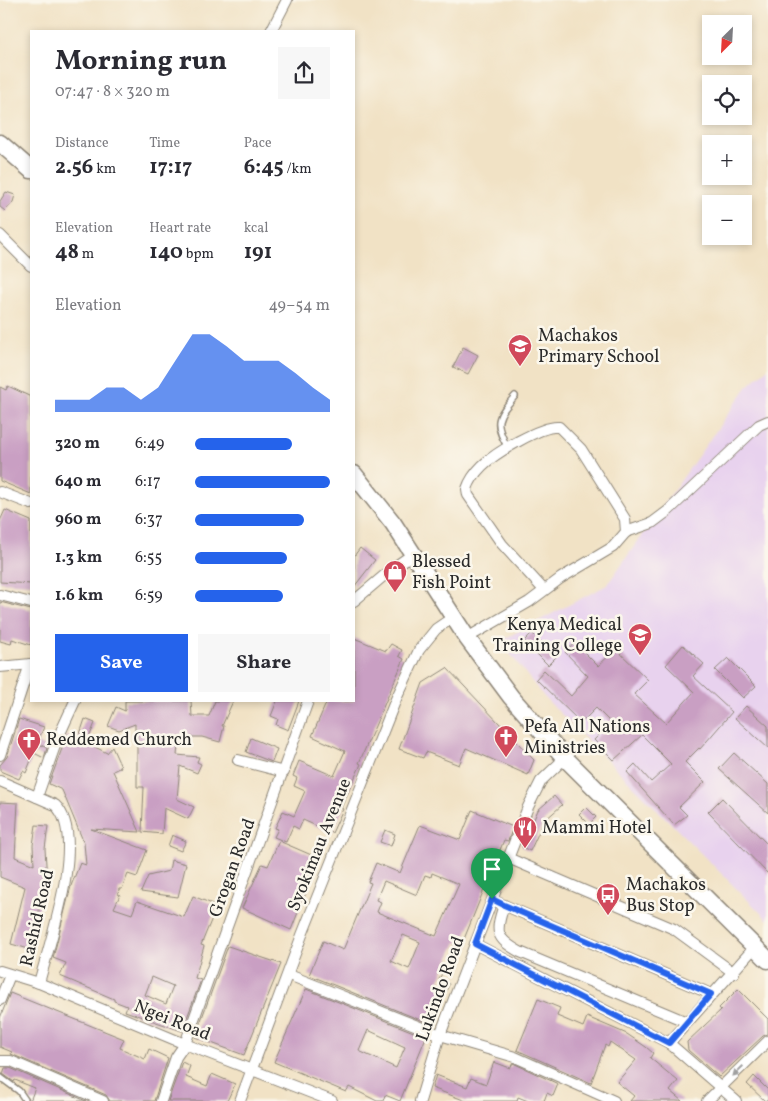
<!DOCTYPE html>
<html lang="en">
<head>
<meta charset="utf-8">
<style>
	:root { --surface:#fff; --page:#f7f7f7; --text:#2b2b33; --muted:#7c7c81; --accent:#2563eb }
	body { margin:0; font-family:Vollkorn,serif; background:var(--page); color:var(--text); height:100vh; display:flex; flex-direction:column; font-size:19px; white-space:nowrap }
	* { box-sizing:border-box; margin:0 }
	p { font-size:16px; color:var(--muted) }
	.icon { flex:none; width:28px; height:28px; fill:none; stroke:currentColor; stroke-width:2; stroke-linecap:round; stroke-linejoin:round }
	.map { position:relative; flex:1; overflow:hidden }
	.details { position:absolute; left:30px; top:30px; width:325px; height:672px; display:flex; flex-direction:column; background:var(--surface); border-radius:0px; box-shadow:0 2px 8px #0003 }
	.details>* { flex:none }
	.needle { width:32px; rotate:204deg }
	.tools { position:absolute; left:702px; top:15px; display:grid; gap:10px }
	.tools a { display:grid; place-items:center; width:50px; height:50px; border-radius:0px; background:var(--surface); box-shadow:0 2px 8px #0003; font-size:25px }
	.pin { position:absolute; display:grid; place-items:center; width:42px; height:42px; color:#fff; margin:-51px -21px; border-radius:50% 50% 50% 0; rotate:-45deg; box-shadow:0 0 5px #0007 }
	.pin .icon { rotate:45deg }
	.round { display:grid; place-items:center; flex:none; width:52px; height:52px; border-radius:0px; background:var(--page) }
	.overview { display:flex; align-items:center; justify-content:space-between; height:85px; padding:0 25px }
	h1 { font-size:28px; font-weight:700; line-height:38px }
	.stats { display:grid; grid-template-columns:repeat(3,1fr); gap:8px; height:85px; padding:5px 25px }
	.stats div { display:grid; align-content:center }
	.stats b { font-size:21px; font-weight:700 }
	.stats small { font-size:14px; font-weight:400 }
	.stats p { font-size:14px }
	.chart { height:140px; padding:10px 25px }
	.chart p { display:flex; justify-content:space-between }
	.chart svg { width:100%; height:90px; margin-top:5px; fill:var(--accent); opacity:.7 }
	.button { display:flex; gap:10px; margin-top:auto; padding:10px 25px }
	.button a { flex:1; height:58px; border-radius:0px; background:var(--accent); color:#fff; font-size:20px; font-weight:700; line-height:58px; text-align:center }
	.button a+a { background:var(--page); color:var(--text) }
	ul { padding:0 25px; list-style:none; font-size:16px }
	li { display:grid; grid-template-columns:80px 60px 1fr; align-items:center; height:38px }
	li i { height:12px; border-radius:6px; background:var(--accent) }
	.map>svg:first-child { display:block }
	.built { fill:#e8d2ee }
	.building { fill:#c99fc3; fill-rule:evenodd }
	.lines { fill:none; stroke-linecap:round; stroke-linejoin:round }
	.service-casing { stroke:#8e8678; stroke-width:8 }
	.minor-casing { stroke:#8e8678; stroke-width:12 }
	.trunk-casing { stroke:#8e8678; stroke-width:19 }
	.service { stroke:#fff; stroke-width:5 }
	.minor { stroke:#fff; stroke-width:10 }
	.trunk { stroke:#fff; stroke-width:16 }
	.oneway { fill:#a0a0a0 }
	.route-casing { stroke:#fff; stroke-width:10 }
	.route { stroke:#2563eb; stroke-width:6 }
	.labels { text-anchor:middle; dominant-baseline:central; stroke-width:5; stroke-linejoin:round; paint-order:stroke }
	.poi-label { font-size:18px; fill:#2b2b2b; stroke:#fbf7ec; text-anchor:start }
	.street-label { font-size:18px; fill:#2b2b2b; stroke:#fbf7ec }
</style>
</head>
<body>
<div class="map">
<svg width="768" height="1101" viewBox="0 0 768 1101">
	<rect width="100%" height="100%" fill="#fbf7ec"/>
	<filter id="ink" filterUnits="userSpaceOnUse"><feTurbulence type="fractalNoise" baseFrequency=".02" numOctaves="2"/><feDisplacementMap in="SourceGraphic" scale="10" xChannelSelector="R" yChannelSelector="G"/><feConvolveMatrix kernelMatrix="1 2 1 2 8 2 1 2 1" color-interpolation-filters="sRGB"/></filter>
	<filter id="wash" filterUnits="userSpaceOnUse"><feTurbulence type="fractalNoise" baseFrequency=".0096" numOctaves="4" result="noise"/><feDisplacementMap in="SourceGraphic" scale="20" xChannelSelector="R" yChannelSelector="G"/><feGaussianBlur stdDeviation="1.12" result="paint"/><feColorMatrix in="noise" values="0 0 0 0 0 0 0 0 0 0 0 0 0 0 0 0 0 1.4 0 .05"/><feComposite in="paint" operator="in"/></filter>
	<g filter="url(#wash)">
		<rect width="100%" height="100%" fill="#f1e2c5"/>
		<polygon class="built" points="768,368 768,920 545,698 500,641 607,585 747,387"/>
		<g id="blocks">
			<g class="building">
				<polygon points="6,192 15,195 13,202 5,211 0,207 0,201"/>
				<polygon points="463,347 478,355 468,374 453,367"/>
				<polygon points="8,386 31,397 31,494 0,481 0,387 6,390"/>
				<polygon points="5,510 31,521 31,584 0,582 0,521"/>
				<polygon points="360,548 375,560 354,587 354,556"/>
				<polygon points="0,602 31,610 31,645 12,639 11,644 0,641"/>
				<polygon points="532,633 556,657 548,665 524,641"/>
				<polygon points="354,638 386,651 391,644 402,650 399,656 404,659 359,763 361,764 344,801 341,808 343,809 332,833 303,820 299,829 293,826 286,842 274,837 278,829 275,828 283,811 294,816 305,791 294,786 297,778 293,776 299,761 334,776 345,751 312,736 327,701 354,701"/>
				<polygon points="575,643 598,666 616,649 648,680 634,694 666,723 694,692 666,665 683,645 704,664 693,676 732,712 700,749 699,748 685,762 705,782 679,807 687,815 674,825 627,772 635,764 651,782 671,764 642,735 614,760 594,740 611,723 596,708 581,723 536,679 544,670 571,696 588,676 565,652"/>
				<polygon points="728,658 756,686 743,698 715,670"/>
				<polygon points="447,668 534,760 528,775 466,748 459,765 426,752 423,758 399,749 423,683"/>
				<polygon points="125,701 191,701 192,716 209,716 215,701 233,701 222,726 224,726 220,742 202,737 179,737 177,755 199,757 197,762 201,764 197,773 180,766 177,799 194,807 188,819 164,808 162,834 142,832 144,787 137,787 137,735 135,735 135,724 119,730 108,726 116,707 125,711"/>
				<polygon points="277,701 299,701 288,730 276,725 278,719 271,716"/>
				<polygon points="746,706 768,726 768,748 735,718"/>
				<polygon points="19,719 44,727 37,743 47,748 44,758 34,753 26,773 23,771 19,779 0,771 0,765 7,757"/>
				<path d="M85,719L95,723L87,743L107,753L112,747L121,767L113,771L140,832L91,829L147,850L137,877L128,874L122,889H119L118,894L120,895L114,908L132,914L137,901L184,917L193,896L217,906L201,945L204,946L195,978L201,980L182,1031L125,1011L127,1006L114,1001V999L60,976L66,963L53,958L71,886L80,863L86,865L84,843L62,790L49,784L67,735L78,740ZM152,977L173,986L166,1004L145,995Z"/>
				<polygon points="251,738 277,749 272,762 246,752"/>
				<polygon points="734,753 768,784 768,813 719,769"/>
				<polygon points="554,796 562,805 544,821 530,851 522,847 526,832 528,833 538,810"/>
				<polygon points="722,798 768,845 768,874 708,812"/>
				<polygon points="0,802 18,803 15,857 34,865 33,845 36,825 48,826 45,849 47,880 29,949 11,944 25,887 0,877"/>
				<polygon points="586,807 596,817 589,824 579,814"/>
				<path d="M472,810L513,827L508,841L504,840L462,944L456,942L439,980L449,984L433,1025L309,975L323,941L343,950L371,883L368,882L376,863L400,873L420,825L460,840ZM432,873L459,884L436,936L377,912L381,902L376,900L384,881L417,895L425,875L431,877ZM403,935L420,942L409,969L391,961Z"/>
				<polygon points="385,830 395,834 391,846 380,842"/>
				<polygon points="172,835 186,841 181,851 168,846"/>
				<polygon points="279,841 316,857 313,863 317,865 291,930 242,908 262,864 268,866"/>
				<polygon points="171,860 186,864 178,897 141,892 148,876 169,871"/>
				<polygon points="228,946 281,964 244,1055 195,1037"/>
				<path d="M306,989L426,1037L400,1101L385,1095L383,1101H377L349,1087L346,1092L274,1062ZM368,1030L405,1047L396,1068L359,1051Z"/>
				<polygon points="738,989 768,1019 768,1034 763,1036 719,1077 688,1050 687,1042 721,1010 719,1008"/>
				<polygon points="10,993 124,1039 120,1048 145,1059 149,1049 168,1058 154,1101 110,1101 106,1095 11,1054 12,1052 0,1047 0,1018"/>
				<polygon points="538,999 560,1008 557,1016 583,1027 587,1017 627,1034 646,1047 653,1053 650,1058 678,1081 670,1091 682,1101 630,1101 634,1096 617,1082 636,1060 610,1042 608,1047 605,1045 591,1083 517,1050"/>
				<polygon points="182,1062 190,1066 186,1077 207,1086 212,1074 235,1084 227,1101 168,1101"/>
				<polygon points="494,1062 510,1068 513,1063 558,1084 553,1096 547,1093 544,1101 528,1101 518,1097 517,1101 466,1101 432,1088 436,1075 467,1087 471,1078 486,1084"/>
				<polygon points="5,1068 10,1068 86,1101 30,1101 35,1088 15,1080 14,1082 3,1074"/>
				<polygon points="754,1076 768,1090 768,1101 765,1101 747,1084"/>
			</g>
		</g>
	</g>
	<g filter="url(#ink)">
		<use href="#blocks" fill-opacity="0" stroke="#8e8678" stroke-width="1"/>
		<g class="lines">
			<g class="service-casing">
				<g id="service">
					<path d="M508,448C493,422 497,417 515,396"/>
					<polyline points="0,1077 19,1091 26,1101"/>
				</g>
			</g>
			<g class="minor-casing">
				<g id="minor">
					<polyline points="271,31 287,0"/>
					<polyline points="0,235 31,266"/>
					<polyline points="0,492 31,504"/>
					<polyline points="626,532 652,523 668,511 759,425 768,421"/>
					<polyline points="0,595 31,603"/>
					<polyline points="354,601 393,568 413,554"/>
					<path d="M467,638L529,602L561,578L613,547L626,532L625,519L581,449L559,427C542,425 495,453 482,466C476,472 470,480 467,489L468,495L502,544L544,590"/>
					<polyline points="0,667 31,664"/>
					<polyline points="0,755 30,664"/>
					<polyline points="238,760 284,772"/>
					<path d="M0,781L55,805C88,835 49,944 39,983"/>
					<polyline points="37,797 57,740 75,701"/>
					<polyline points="508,858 674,929 734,973"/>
					<polyline points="499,903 711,994"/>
					<path d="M504,905C495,932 495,938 520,952L687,1022"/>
					<polyline points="475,944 669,1043"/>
					<polyline points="0,971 39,983 185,1044 332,1101"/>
					<polyline points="289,975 440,1035 515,1057 614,1101"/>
					<polyline points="0,1000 10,975"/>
					<polyline points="0,1061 11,1061 103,1101"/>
					<polyline points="161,1101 176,1057 185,1044 308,701"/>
					<polyline points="240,1101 302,935 396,699 419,650 436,629 455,616"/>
					<polyline points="420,1101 440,1035 528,807 541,781 565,758"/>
					<polyline points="707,1101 768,1041"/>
					<polyline points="736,1101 669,1043 755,947"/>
				</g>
			</g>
			<g class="trunk-casing">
				<g id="trunk">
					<polyline points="0,143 31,170"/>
					<polyline points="354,474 393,523 467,638 511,697 565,758 768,960"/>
				</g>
			</g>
			<use href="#service" class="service"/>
			<use href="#minor" class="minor"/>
			<use href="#trunk" class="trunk"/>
		</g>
		<defs><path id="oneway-solid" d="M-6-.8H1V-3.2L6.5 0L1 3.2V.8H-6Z" transform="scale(1.25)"/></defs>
		<use class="oneway" href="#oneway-solid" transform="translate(738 1071) rotate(135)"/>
	</g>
	<g class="lines" filter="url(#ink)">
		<g class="route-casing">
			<polygon id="route" points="492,899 504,905 711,994 669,1043 475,944"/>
		</g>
		<use href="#route" class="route"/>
	</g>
	<defs>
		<g id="school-pin" transform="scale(1.25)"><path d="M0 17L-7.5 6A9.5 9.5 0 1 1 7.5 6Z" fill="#d1495b" stroke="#fbf7ec"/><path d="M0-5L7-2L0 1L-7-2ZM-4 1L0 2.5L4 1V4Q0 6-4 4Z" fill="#fff"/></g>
		<g id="shop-pin" transform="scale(1.25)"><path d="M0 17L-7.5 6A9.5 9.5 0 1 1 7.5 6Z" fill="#d1495b" stroke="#fbf7ec"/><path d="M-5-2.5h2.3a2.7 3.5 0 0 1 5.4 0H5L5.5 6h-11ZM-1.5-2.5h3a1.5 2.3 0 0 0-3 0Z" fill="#fff"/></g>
		<g id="university-pin" transform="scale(1.25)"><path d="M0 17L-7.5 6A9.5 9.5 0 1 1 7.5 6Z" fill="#d1495b" stroke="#fbf7ec"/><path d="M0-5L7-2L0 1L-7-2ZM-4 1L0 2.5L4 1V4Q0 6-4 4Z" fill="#fff"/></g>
		<g id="church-pin" transform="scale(1.25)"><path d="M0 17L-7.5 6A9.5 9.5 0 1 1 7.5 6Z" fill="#d1495b" stroke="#fbf7ec"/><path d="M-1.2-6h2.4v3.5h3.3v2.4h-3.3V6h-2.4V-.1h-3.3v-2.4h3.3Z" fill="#fff"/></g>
		<g id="restaurant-pin" transform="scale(1.25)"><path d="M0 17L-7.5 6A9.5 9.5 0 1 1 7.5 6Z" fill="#d1495b" stroke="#fbf7ec"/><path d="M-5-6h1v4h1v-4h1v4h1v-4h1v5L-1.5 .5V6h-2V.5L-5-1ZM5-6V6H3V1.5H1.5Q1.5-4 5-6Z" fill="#fff"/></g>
		<g id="bus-pin" transform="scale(1.25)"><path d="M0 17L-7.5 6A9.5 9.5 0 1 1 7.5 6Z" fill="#d1495b" stroke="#fbf7ec"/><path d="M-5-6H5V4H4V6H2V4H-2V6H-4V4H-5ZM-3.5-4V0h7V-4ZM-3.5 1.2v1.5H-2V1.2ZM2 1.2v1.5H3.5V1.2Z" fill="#fff"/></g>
	</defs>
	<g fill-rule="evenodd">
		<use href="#school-pin" x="520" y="346"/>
		<use href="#shop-pin" x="395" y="572"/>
		<use href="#university-pin" x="640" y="635"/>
		<use href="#church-pin" x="506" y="737"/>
		<use href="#church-pin" x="29" y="740"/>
		<use href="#restaurant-pin" x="525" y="828"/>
		<use href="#bus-pin" x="608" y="895"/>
	</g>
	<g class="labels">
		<g class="poi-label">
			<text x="538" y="336">Machakos<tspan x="538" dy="21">Primary School</tspan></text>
			<text x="412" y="562">Blessed<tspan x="412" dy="21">Fish Point</tspan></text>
			<text x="622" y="625" text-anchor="end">Kenya Medical<tspan x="622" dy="21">Training College</tspan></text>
			<text x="524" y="727">Pefa All Nations<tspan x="524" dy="21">Ministries</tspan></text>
			<text x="46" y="740">Reddemed Church</text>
			<text x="542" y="828">Mammi Hotel</text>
			<text x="626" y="885">Machakos<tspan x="626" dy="21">Bus Stop</tspan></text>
		</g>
		<g class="street-label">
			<text transform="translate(320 845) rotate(-68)">Syokimau Avenue</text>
			<text transform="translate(233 868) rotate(-70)">Grogan Road</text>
			<text transform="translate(38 918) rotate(-77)">Rashid Road</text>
			<text transform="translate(441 989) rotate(-70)">Lukindo Road</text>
			<text transform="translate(172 1021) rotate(22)">Ngei Road</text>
		</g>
	</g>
</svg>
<div class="tools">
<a><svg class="needle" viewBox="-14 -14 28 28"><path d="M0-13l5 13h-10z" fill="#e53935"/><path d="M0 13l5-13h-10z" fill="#7c7c81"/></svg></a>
<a><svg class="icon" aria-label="locate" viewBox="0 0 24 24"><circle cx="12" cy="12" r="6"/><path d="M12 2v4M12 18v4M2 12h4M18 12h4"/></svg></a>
<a>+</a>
<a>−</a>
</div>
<div class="pin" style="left:492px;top:899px;background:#1e9e55"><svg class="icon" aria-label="arrive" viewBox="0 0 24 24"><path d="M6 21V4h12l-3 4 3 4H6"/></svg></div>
<section class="details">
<div class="overview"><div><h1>Morning run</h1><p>07:47 · 8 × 320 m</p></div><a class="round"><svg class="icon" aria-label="share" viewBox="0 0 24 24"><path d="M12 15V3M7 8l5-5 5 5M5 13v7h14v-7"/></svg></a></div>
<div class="stats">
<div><p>Distance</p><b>2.56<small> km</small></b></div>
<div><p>Time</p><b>17:17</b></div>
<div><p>Pace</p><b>6:45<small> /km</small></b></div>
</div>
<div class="stats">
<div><p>Elevation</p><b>48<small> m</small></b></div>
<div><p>Heart rate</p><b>140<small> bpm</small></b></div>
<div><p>kcal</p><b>191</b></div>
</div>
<div class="chart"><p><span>Elevation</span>49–54 m</p>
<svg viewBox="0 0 160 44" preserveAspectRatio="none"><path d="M0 44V38L10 38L20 38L30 32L40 32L50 38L60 32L70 19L80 6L90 6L100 12L110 19L120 19L130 19L140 25L150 32L160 38V44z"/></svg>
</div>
<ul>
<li><b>320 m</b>6:49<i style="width:72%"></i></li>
<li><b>640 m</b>6:17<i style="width:100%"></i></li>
<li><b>960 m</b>6:37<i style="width:81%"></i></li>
<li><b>1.3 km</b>6:55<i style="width:68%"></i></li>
<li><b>1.6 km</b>6:59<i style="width:65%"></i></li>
</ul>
<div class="button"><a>Save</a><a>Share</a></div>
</section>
</div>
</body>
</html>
